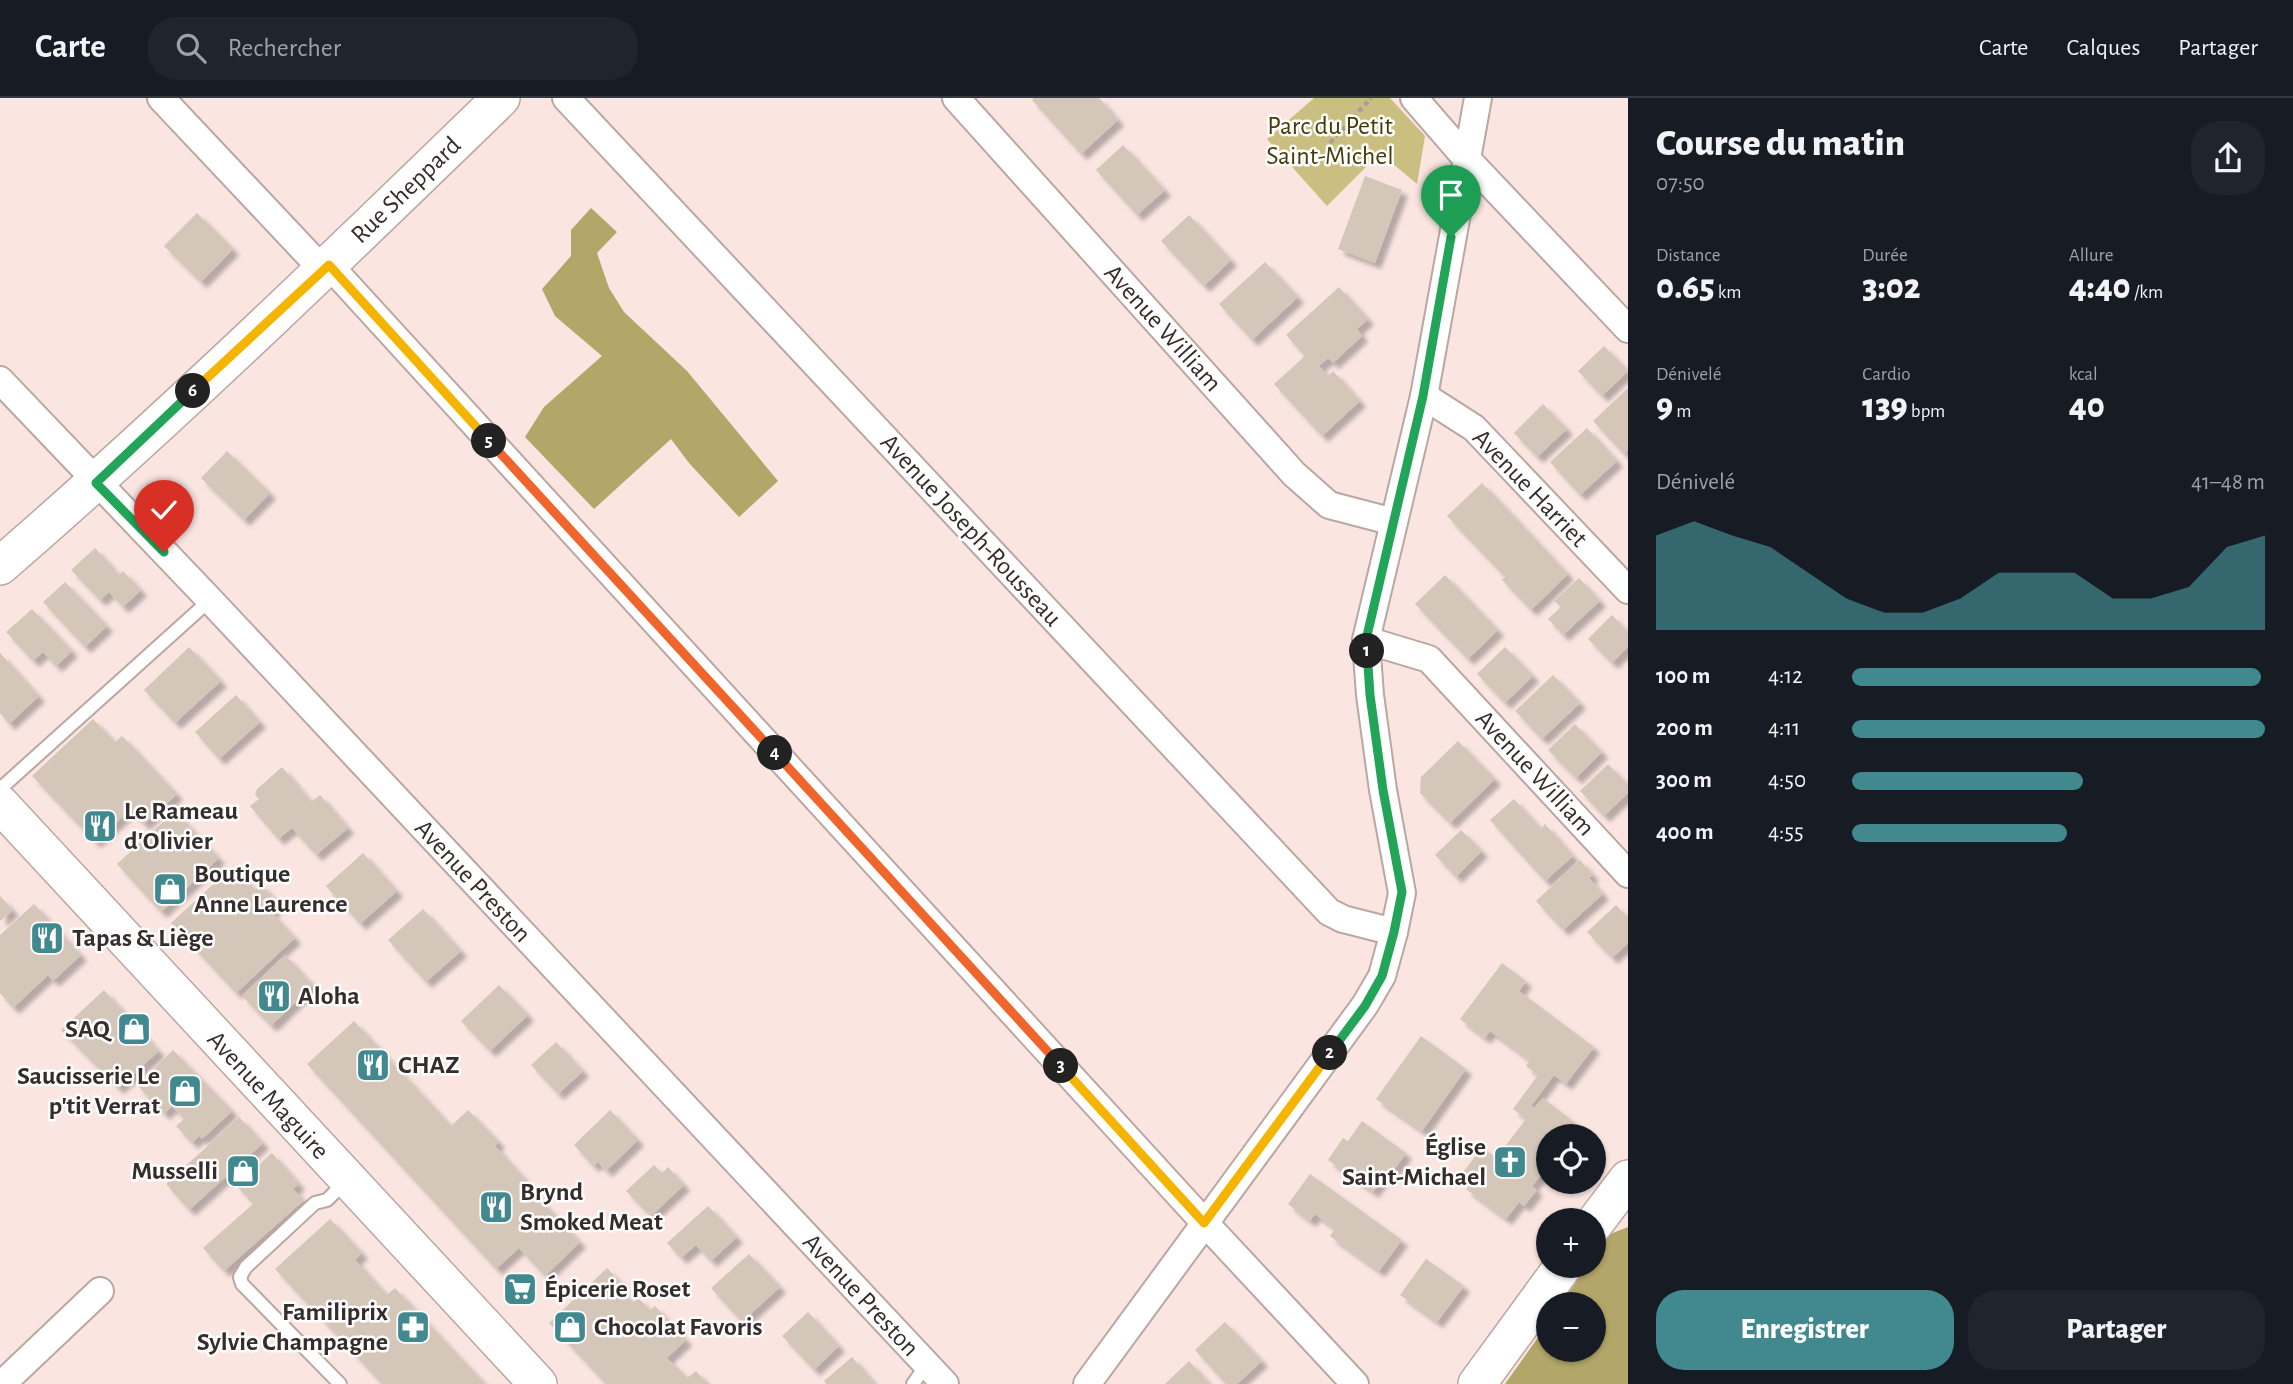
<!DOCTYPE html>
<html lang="fr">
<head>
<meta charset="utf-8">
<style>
	:root { --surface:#171b24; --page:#20242c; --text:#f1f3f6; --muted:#9ea1a6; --line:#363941; --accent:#41898e }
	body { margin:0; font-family:"Alegreya Sans",sans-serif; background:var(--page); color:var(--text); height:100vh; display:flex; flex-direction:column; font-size:26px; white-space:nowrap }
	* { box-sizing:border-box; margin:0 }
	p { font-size:23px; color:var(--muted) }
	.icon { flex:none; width:38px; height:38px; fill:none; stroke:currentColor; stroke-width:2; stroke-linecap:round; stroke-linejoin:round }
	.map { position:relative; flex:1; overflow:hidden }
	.details { display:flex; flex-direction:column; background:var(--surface); width:665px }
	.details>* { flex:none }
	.controls { position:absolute; left:1536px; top:1026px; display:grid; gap:14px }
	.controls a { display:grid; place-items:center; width:70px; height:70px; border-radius:50%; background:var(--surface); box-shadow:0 2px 5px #0004; font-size:35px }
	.pin { position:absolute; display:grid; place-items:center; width:60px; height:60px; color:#fff; margin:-72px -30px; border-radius:50% 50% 50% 0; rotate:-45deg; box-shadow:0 0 7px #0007 }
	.pin .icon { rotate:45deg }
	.km { position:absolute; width:35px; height:35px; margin:-18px; border-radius:50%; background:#222; color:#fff; font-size:19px; line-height:35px; text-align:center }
	.round { display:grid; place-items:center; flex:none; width:74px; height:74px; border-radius:28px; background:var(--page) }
	.overview { display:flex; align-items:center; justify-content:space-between; height:119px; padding:0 28px }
	h1 { font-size:38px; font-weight:800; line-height:52px }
	.metrics { display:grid; grid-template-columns:repeat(3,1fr); gap:10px; height:119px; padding:7px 28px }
	.metrics div { display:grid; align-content:center }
	.metrics b { font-size:35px; font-weight:800 }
	.metrics small { font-size:19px; font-weight:400 }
	.metrics p { font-size:19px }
	.chart { height:196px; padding:14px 28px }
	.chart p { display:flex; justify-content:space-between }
	.chart svg { width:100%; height:126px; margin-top:7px; fill:var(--accent); opacity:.7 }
	.action { display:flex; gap:14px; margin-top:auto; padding:14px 28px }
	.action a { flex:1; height:80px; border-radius:28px; background:var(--accent); color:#fff; font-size:28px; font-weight:800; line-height:80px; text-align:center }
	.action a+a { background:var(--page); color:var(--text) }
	ul { padding:0 28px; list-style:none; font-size:23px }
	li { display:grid; grid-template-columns:112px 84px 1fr; align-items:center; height:52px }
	li i { height:18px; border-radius:9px; background:var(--accent) }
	header { display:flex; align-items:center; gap:42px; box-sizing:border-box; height:98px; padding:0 35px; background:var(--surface); border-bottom:2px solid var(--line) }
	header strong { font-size:33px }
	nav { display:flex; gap:38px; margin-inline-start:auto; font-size:24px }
	.search { width:490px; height:63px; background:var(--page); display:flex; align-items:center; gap:18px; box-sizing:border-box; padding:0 24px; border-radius:28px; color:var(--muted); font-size:26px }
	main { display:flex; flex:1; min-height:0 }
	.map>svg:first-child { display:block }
	.green { fill:#cabf81 }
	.forest { fill:#b2a768 }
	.building { fill:#d4c6b9; filter:url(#shadow) }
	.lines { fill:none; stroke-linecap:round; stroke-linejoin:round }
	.lane-casing { stroke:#baa7a2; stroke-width:16 }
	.street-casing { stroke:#baa7a2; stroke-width:30 }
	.secondary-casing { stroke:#baa7a2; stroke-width:40 }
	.path { stroke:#ae9e9a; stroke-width:4.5; stroke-dasharray:5 3.5; stroke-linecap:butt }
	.lane { stroke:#fff; stroke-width:12 }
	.street { stroke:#fff; stroke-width:26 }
	.secondary { stroke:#fff; stroke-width:37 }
	.split-1-casing { stroke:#fff; stroke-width:14 }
	.split-2-casing { stroke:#fff; stroke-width:14 }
	.split-3-casing { stroke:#fff; stroke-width:14 }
	.split-4-casing { stroke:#fff; stroke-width:14 }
	.split-5-casing { stroke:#fff; stroke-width:14 }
	.split-6-casing { stroke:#fff; stroke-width:14 }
	.split-7-casing { stroke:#fff; stroke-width:14 }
	.split-1 { stroke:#22a559; stroke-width:9 }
	.split-2 { stroke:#22a559; stroke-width:9 }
	.split-3 { stroke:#f5b400; stroke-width:9 }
	.split-4 { stroke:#f0652b; stroke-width:9 }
	.split-5 { stroke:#f0652b; stroke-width:9 }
	.split-6 { stroke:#f5b400; stroke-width:9 }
	.split-7 { stroke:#22a559; stroke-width:9 }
	.labels { text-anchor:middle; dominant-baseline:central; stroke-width:5; stroke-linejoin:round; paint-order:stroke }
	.park-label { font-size:26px; fill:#443c07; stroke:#fff }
	.street-label { font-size:26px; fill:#352d2b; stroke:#fff }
	.poi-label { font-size:26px; font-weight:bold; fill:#352d2b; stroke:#fff; text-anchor:start }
</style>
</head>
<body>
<header>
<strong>Carte</strong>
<div class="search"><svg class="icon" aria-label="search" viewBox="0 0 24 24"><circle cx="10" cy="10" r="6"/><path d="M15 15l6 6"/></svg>Rechercher</div>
<nav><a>Carte</a><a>Calques</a><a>Partager</a></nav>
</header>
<main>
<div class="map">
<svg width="1628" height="1286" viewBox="0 0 1628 1286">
	<defs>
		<filter id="shadow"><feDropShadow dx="6" dy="6" stdDeviation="2" flood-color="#0004"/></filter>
	</defs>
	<rect width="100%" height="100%" fill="#fae5e1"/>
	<polygon class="green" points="1314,0 1390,0 1425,38 1417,86 1380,55 1327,108 1267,41"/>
	<g class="forest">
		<polygon points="591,110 617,134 597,155 609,190 624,214 687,273 778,383 739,419 689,365 671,341 594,411 525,339 544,309 602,258 555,218 542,191 571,158 571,132"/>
		<polygon points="1628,1129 1628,1286 1505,1286 1549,1224 1549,1251 1594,1251 1594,1206 1561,1206 1588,1167 1594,1167 1594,1159 1610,1136"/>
	</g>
	<g class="building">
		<polygon points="1034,0 1099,0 1118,22 1081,56 1032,2"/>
		<polygon points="1123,47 1165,92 1137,117 1096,72"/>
		<polygon points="1365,78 1402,92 1375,165 1338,151"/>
		<polygon points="197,115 233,151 201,184 164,148"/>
		<polygon points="1189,117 1231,162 1204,188 1161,143"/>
		<polygon points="1265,164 1298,199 1252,242 1219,206"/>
		<polygon points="1339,189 1368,221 1357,231 1362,238 1333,265 1328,260 1319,268 1328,278 1333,273 1360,303 1322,338 1274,286 1305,258 1286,237"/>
		<polygon points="1604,248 1628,273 1602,298 1578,273"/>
		<polygon points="1628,290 1628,352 1624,356 1593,323"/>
		<polygon points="1543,306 1567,331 1537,359 1514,335"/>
		<polygon points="1587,330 1617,363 1580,397 1550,364"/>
		<polygon points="227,353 270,395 244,422 201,380"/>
		<polygon points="1482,385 1568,476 1531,512 1502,482 1505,479 1447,418"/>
		<polygon points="95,450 119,477 123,473 141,492 123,509 109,494 100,502 71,472"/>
		<polygon points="1445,477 1498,532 1468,561 1415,506"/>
		<polygon points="1579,480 1600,503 1563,537 1548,521 1561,509 1554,503"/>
		<polygon points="65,484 107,528 85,549 43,504"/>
		<polygon points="32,511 72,553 56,568 43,554 33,563 6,534"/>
		<polygon points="1612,517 1628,534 1628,549 1612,565 1588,541"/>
		<polygon points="189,549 221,583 175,625 144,592"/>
		<polygon points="1505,549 1533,578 1505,605 1477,576"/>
		<polygon points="0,555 39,598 9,626 0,615"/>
		<polygon points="1553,577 1580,605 1542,641 1515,613"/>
		<polygon points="236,597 260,624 219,661 195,634"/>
		<polygon points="93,621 115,644 122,638 177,696 144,726 130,712 95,744 32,678"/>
		<polygon points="1575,626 1602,654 1576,680 1548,652"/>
		<polygon points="1458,643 1495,681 1450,725 1420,695 1421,679"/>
		<polygon points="1608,666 1628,687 1628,695 1604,718 1580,693"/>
		<polygon points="282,669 311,704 320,697 348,730 316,757 292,730 278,741 250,708 259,701 255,697 257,691"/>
		<polygon points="1514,701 1541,731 1545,726 1573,758 1545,783 1490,722"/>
		<polygon points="175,713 219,760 161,814 117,766"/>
		<polygon points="1461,732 1482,753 1456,779 1435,757"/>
		<polygon points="363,755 397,793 360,826 326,788"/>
		<polygon points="1580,762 1593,777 1589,780 1603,796 1563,832 1536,803"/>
		<polygon points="233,768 255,792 261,786 279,806 271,814 295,840 236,895 171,825"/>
		<polygon points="0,798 13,812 0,823"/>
		<polygon points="34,806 81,857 53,883 48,877 13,910 0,895 0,837"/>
		<polygon points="1616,807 1628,820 1628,845 1612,860 1587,834"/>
		<polygon points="423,811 461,853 426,884 388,842"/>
		<polygon points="285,857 313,887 271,928 242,898"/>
		<polygon points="1502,865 1526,883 1519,893 1594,949 1566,986 1554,977 1531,1008 1534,1010 1543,1000 1575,1025 1565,1038 1549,1038 1549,1067 1532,1088 1537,1092 1524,1108 1519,1104 1506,1121 1466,1091 1471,1085 1461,1077 1482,1049 1496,1060 1526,1021 1513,1011 1538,977 1526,968 1530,962 1490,933 1485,940 1460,921"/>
		<polygon points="499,887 528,917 490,953 461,923"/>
		<polygon points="104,892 159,953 118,990 61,932"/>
		<polygon points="354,923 451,1028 468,1012 499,1044 495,1048 525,1081 523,1083 580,1144 545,1178 519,1150 496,1171 307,966"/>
		<polygon points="1421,938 1466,971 1422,1033 1376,1001"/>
		<polygon points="556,944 583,973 558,996 531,967"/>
		<polygon points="173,952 232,1013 202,1041 199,1038 192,1045 176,1028 184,1021 172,1008 164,1016 137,987"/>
		<polygon points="610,1012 638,1042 606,1073 598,1064 593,1068 574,1047"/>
		<polygon points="239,1019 263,1045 189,1112 166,1086"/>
		<polygon points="1362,1023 1406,1055 1390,1078 1386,1075 1373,1094 1328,1062 1343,1040 1348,1043"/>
		<polygon points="272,1055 299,1086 293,1091 304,1102 224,1173 203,1150 253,1106 236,1087"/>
		<polygon points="654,1067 662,1075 668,1069 684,1087 651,1118 626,1093"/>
		<polygon points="1310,1076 1402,1142 1379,1173 1330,1138 1335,1131 1315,1116 1310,1123 1288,1106"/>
		<polygon points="708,1108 737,1139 711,1163 696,1147 681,1160 667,1145"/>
		<polygon points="330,1121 362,1155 355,1162 387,1197 395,1190 485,1286 382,1286 275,1171"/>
		<polygon points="749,1156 780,1189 742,1224 711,1190"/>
		<polygon points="1426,1161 1464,1188 1437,1224 1400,1197"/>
		<polygon points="607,1170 621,1185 617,1188 633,1205 638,1200 650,1212 655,1208 686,1242 667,1260 687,1280 696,1273 708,1286 606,1286 549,1225"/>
		<polygon points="808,1214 839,1248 814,1272 782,1238"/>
		<polygon points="1225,1224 1262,1263 1237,1286 1226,1286 1195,1252"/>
		<polygon points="852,1259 875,1286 826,1286 824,1283"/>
		<polygon points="1189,1263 1210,1286 1165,1286"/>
	</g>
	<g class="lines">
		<g class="lane-casing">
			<g id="lane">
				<polyline points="0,691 210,502"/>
				<polyline points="340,1286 242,1186 240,1179 246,1169 315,1105 327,1102 347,1082"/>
				<polyline points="913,1286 927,1266"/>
			</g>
		</g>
		<g class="street-casing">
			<g id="street">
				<polyline points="161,0 323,172"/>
				<polyline points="566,0 1329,814 1343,821 1394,834"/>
				<polyline points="956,0 1294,376 1329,407 1394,424"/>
				<polyline points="1414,0 1465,59 1628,231"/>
				<polyline points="329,167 1204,1124 1355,1286"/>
				<polyline points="0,282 210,502 945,1286"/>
				<polyline points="1424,298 1474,330 1628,492"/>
				<polyline points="1366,542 1429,561 1628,776"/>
				<polyline points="2,1286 100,1193"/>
				<polyline points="1087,1286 1365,907 1382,878 1394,834 1402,795 1383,692 1370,597 1366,542 1424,298 1478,0"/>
			</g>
		</g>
		<g class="secondary-casing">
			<g id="secondary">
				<path d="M0,468C173,318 337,159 501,0"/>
				<polyline points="0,706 538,1286"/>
				<polyline points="1594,1126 1628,1081"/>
				<polyline points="1477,1286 1564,1167"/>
			</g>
		</g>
		<polyline class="path" points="1330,45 1371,0"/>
		<use href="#lane" class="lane"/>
		<use href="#street" class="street"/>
		<use href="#secondary" class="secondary"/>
	</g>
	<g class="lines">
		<g class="split-1-casing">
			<polyline id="split-1" points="1367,553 1366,542 1423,298 1451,139"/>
		</g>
		<g class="split-2-casing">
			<polyline id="split-2" points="1330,955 1365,908 1382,878 1394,834 1402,794 1383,692 1370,597 1367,553"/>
		</g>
		<g class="split-3-casing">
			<polyline id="split-3" points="1061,968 1204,1125 1330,955"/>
		</g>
		<g class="split-4-casing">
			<polyline id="split-4" points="775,655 1061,968"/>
		</g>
		<g class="split-5-casing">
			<polyline id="split-5" points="489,343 775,655"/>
		</g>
		<g class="split-6-casing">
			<polyline id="split-6" points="193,293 329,167 489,343"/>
		</g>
		<g class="split-7-casing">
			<polyline id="split-7" points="164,454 96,385 193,293"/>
		</g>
		<use href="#split-1" class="split-1"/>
		<use href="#split-2" class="split-2"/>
		<use href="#split-3" class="split-3"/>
		<use href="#split-4" class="split-4"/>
		<use href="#split-5" class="split-5"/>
		<use href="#split-6" class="split-6"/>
		<use href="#split-7" class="split-7"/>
	</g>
	<defs>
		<g id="restaurant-square" transform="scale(1.75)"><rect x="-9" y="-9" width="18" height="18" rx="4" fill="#41898e" stroke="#fff"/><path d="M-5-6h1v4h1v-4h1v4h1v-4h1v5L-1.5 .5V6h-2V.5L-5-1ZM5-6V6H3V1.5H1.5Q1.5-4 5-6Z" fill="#fff"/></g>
		<g id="shop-square" transform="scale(1.75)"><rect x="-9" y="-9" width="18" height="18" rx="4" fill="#41898e" stroke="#fff"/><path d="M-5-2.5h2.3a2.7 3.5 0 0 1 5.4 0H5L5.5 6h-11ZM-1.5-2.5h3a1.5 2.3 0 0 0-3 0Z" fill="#fff"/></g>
		<g id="church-square" transform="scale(1.75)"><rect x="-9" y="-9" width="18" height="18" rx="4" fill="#41898e" stroke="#fff"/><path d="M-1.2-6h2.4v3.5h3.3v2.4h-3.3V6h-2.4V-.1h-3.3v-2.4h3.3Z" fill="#fff"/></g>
		<g id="supermarket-square" transform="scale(1.75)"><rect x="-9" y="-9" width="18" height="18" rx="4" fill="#41898e" stroke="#fff"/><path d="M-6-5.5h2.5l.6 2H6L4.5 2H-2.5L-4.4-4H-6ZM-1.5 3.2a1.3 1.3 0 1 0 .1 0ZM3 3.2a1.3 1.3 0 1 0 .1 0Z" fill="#fff"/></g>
		<g id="pharmacy-square" transform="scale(1.75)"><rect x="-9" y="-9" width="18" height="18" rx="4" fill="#41898e" stroke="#fff"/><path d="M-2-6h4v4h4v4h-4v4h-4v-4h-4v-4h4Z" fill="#fff"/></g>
	</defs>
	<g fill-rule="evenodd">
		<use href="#restaurant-square" x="100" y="728"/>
		<use href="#shop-square" x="170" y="791"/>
		<use href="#restaurant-square" x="47" y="840"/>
		<use href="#restaurant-square" x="274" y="898"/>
		<use href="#shop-square" x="134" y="931"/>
		<use href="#restaurant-square" x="373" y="967"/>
		<use href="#shop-square" x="185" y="993"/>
		<use href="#church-square" x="1510" y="1064"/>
		<use href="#shop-square" x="243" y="1073"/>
		<use href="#restaurant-square" x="496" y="1109"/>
		<use href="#supermarket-square" x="520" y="1191"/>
		<use href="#pharmacy-square" x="413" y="1229"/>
		<use href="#shop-square" x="570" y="1229"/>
	</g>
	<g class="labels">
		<g class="park-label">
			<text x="1330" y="28">Parc du Petit<tspan x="1330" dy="30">Saint-Michel</tspan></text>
		</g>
		<g class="street-label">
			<text transform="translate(406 92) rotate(-44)">Rue Sheppard</text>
			<text transform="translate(1163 230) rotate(48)">Avenue William</text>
			<text transform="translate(1530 390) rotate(46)">Avenue Harriet</text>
			<text transform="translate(971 432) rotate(47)">Avenue Joseph-Rousseau</text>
			<text transform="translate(1535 675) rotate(47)">Avenue William</text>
			<text transform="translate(473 783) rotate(47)">Avenue Preston</text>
			<text transform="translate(268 997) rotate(47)">Avenue Maguire</text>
			<text transform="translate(861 1197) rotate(47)">Avenue Preston</text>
		</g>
		<g class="poi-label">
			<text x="124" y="713">Le Rameau<tspan x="124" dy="30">d'Olivier</tspan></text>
			<text x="194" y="776">Boutique<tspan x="194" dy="30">Anne Laurence</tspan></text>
			<text x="72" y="840">Tapas &amp; Liège</text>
			<text x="298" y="898">Aloha</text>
			<text x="110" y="931" text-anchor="end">SAQ</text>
			<text x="398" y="967">CHAZ</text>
			<text x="160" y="978" text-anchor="end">Saucisserie Le<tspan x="160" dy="30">p'tit Verrat</tspan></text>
			<text x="1486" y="1049" text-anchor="end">Église<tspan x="1486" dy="30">Saint-Michael</tspan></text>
			<text x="218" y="1073" text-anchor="end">Musselli</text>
			<text x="520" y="1094">Brynd<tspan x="520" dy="30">Smoked Meat</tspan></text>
			<text x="544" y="1191">Épicerie Roset</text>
			<text x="388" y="1214" text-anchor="end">Familiprix<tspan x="388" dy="30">Sylvie Champagne</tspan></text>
			<text x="594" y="1229">Chocolat Favoris</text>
		</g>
	</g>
</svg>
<div class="controls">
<a><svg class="icon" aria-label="locate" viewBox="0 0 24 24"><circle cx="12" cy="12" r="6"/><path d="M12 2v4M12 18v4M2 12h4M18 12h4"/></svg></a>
<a>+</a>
<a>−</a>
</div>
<div class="pin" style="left:1451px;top:139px;background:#1e9e55"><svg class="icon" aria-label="arrive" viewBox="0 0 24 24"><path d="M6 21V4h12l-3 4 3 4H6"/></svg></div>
<div class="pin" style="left:164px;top:454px;background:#d93025"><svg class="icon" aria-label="check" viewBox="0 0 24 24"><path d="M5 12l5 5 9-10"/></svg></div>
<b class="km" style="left:1367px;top:553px">1</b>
<b class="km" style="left:1330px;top:955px">2</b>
<b class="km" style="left:1061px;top:968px">3</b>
<b class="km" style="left:775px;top:655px">4</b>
<b class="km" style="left:489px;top:343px">5</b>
<b class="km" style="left:193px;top:293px">6</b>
</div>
<section class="details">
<div class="overview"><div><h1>Course du matin</h1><p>07:50</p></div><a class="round"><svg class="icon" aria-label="share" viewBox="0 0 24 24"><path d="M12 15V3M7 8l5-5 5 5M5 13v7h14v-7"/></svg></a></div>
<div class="metrics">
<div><p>Distance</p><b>0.65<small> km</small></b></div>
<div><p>Durée</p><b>3:02</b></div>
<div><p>Allure</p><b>4:40<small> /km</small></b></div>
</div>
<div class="metrics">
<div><p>Dénivelé</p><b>9<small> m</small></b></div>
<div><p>Cardio</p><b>139<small> bpm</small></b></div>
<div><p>kcal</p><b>40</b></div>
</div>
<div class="chart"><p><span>Dénivelé</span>41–48 m</p>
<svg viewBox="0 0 160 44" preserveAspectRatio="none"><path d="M0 44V11L10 6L20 11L30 15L40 24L50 33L60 38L70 38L80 33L90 24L100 24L110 24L120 33L130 33L140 29L150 15L160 11V44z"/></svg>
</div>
<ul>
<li><b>100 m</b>4:12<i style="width:99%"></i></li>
<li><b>200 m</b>4:11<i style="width:100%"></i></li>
<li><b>300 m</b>4:50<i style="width:56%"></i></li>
<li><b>400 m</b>4:55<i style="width:52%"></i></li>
</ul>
<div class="action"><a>Enregistrer</a><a>Partager</a></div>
</section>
</main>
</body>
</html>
